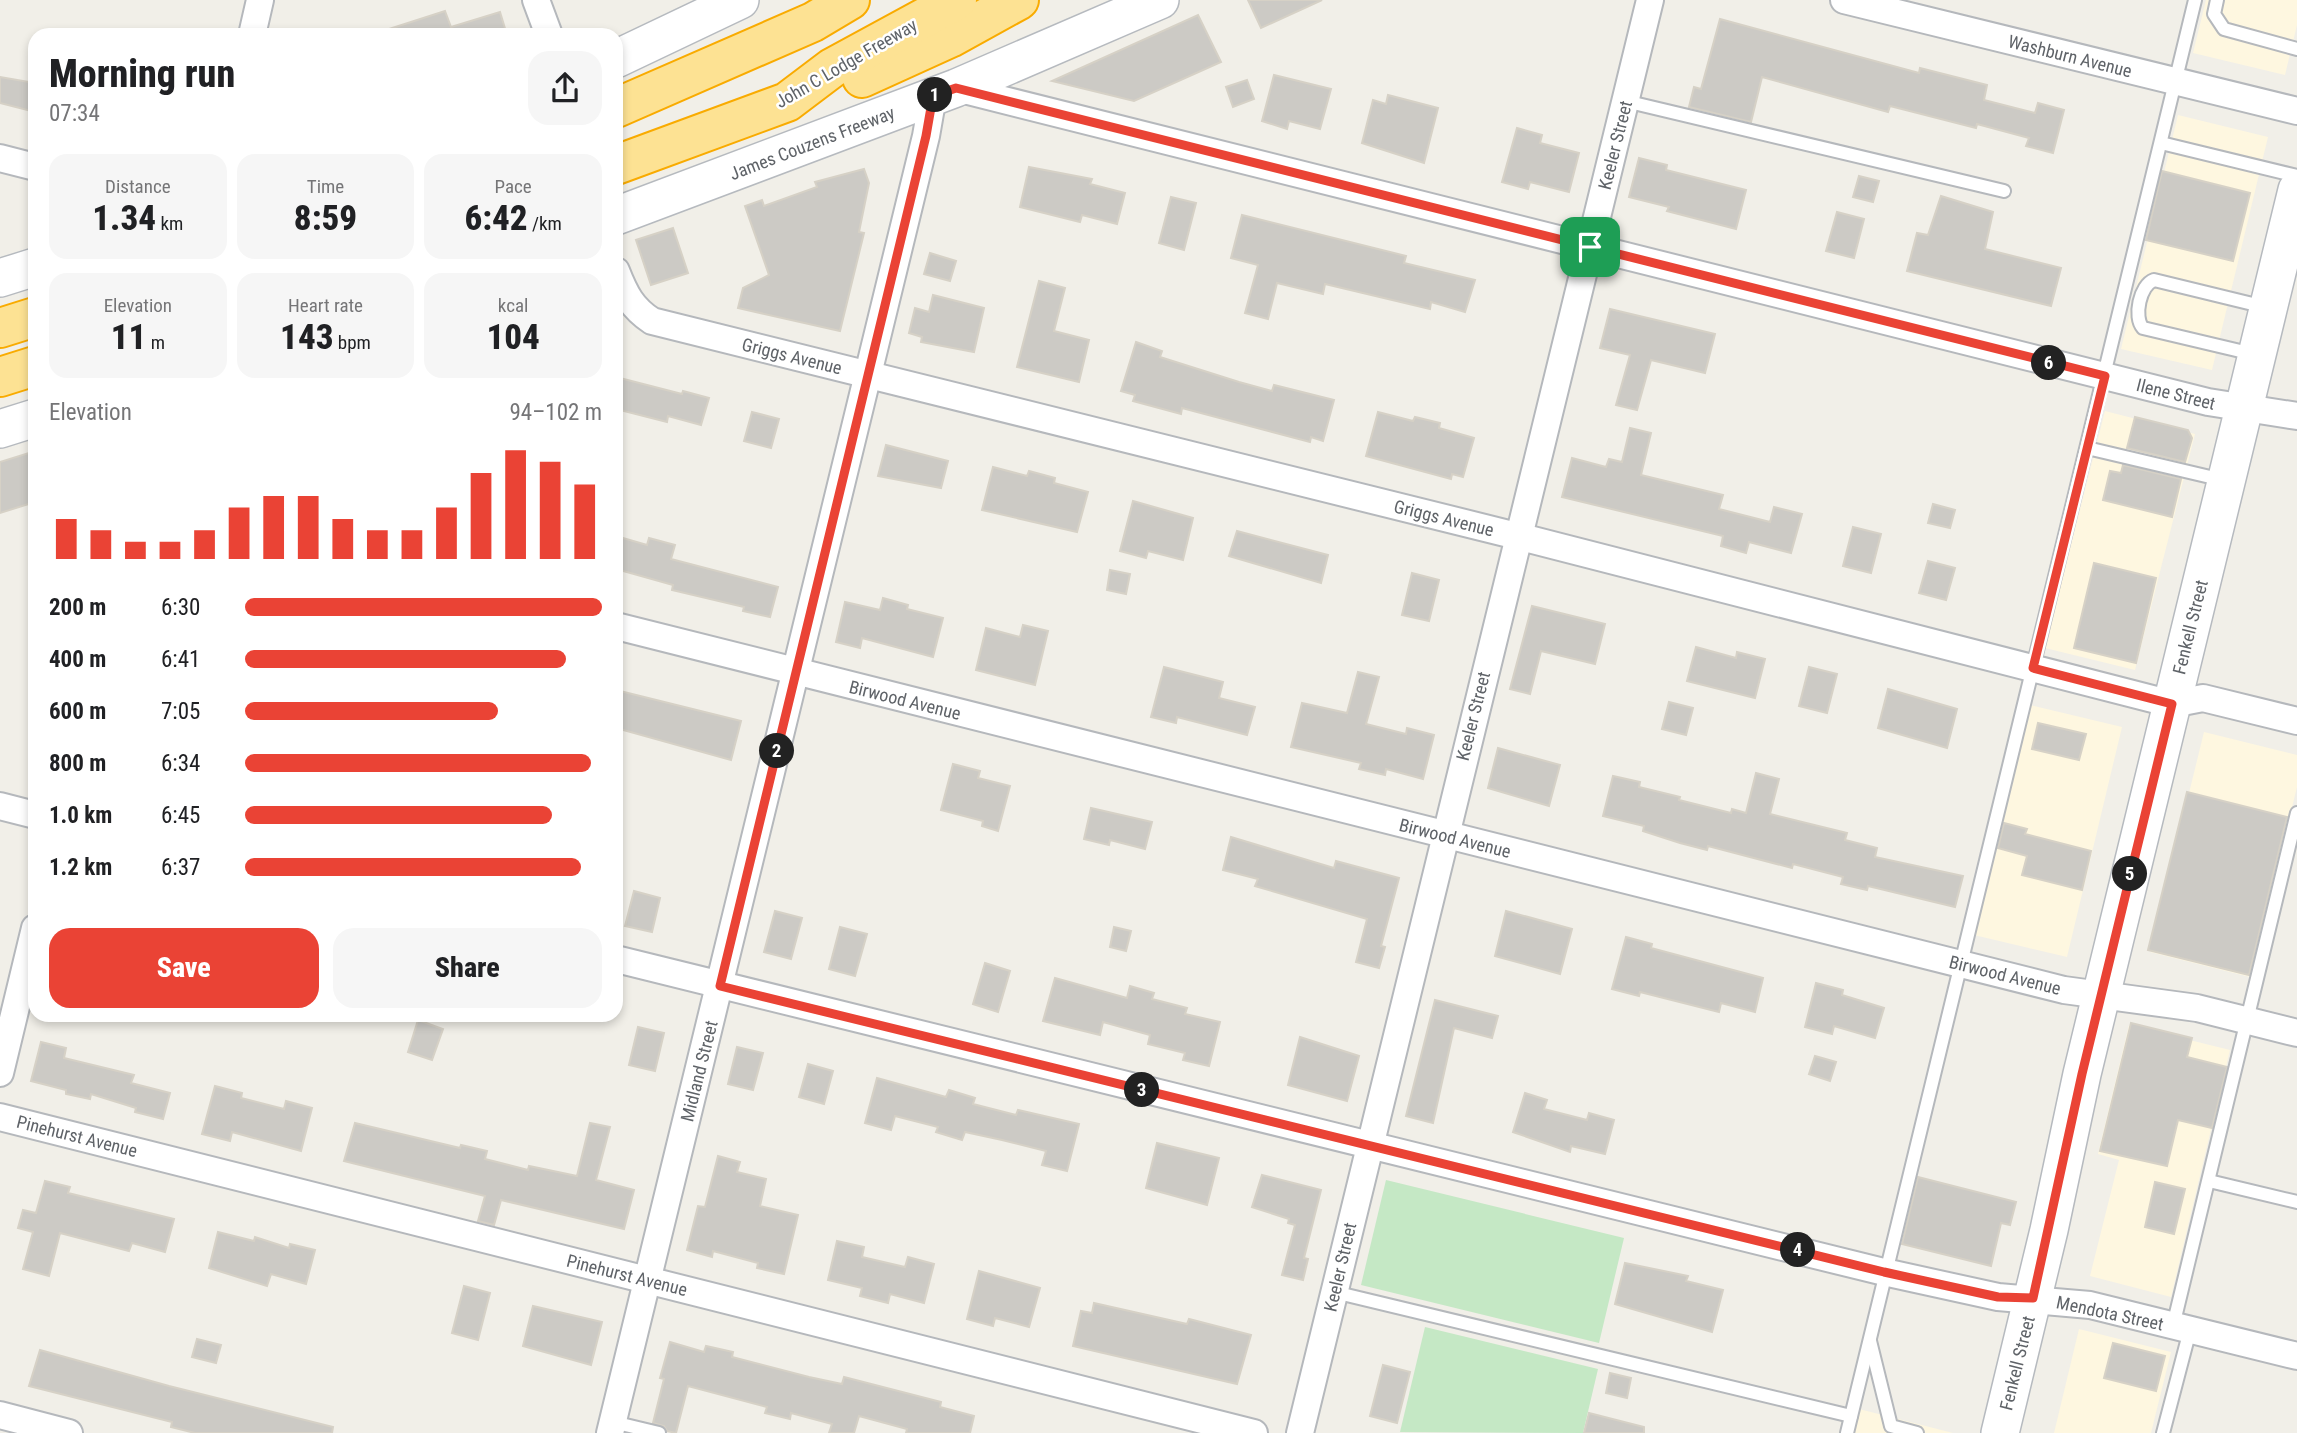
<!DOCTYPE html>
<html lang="en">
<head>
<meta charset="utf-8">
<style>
	:root { --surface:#fff; --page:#f6f6f6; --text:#202124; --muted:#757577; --accent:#ea4335 }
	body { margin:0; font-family:"Roboto Condensed",sans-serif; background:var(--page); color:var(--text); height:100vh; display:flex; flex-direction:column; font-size:26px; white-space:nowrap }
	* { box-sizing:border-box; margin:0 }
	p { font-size:23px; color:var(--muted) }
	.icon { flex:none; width:38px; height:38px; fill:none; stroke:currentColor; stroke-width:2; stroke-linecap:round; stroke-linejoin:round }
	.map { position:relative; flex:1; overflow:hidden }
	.details { position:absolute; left:28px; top:28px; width:595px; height:994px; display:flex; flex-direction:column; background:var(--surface); border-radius:21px; box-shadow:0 4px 10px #0003 }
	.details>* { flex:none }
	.pin { position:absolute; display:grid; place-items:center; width:60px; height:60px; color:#fff; margin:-30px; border-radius:14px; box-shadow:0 4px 10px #0006 }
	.km { position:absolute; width:35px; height:35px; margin:-18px; border-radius:50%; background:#222; color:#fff; font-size:19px; line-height:35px; text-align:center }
	.round { display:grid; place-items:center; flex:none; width:74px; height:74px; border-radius:21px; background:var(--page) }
	.headline { display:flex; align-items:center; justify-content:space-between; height:119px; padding:0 21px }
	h1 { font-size:38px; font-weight:800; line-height:52px }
	.metrics { display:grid; grid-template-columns:repeat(3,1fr); gap:10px; height:119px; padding:7px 21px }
	.metrics div { display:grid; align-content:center; border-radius:18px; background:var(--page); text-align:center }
	.metrics b { font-size:35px; font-weight:800 }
	.metrics small { font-size:19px; font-weight:400 }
	.metrics p { font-size:19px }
	.chart { height:196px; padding:14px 21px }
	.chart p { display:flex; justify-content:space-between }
	.chart svg { width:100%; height:126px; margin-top:7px; stroke:var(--accent); stroke-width:6 }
	.button { display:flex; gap:14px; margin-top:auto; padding:14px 21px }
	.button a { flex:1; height:80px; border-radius:21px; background:var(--accent); color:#fff; font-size:28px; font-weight:800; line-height:80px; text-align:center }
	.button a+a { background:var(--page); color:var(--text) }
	ul { padding:0 21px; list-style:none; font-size:23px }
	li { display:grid; grid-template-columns:112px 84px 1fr; align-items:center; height:52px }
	li i { height:18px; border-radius:9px; background:var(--accent) }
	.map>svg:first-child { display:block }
	.commercial { fill:#fef7e0 }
	.green { fill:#c5e8c5 }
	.building { fill:#cccac5; stroke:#d6d1c6; stroke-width:2 }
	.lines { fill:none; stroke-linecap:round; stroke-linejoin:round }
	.lane-casing { stroke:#b5b8bc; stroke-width:16 }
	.street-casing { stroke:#b5b8bc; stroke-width:30 }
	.secondary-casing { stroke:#b6babf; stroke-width:40 }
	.highway-casing { stroke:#f9ab00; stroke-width:42 }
	.lane { stroke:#fff; stroke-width:12 }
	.street { stroke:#fff; stroke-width:26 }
	.secondary { stroke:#fff; stroke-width:37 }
	.highway { stroke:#fde293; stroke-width:38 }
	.route-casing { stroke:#fff; stroke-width:14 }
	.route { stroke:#ea4335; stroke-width:9 }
	.labels { text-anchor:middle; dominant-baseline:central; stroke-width:5; stroke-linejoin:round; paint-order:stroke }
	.street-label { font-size:18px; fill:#5f6368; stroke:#fff }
</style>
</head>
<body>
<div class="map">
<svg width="2297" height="1433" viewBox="0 0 2297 1433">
	<rect width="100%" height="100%" fill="#f1efe8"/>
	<g class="commercial">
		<polygon points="2206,0 2297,0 2297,25 2285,75 2193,53"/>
		<polygon points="2178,115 2268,137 2212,370 2121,349"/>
		<polygon points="2105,411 2195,434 2135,670 2045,648"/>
		<polygon points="2030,705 2122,727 2067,957 1974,935"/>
		<polygon points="2204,732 2297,755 2297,787 2250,977 2150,952"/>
		<polygon points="2129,1025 2230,1050 2171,1297 2090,1276 2119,1160 2098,1154"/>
		<polygon points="2079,1329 2171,1352 2151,1433 2054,1433"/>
		<polygon points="1859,1409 1953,1433 1853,1433"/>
	</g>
	<g class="green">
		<polygon points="1386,1180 1624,1238 1599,1343 1361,1285"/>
		<polygon points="1425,1327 1598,1369 1583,1433 1400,1432"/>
	</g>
	<g class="building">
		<polygon points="1248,0 1322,0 1261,28"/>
		<polygon points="445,11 451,27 500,12 507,35 384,35 383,31"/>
		<polygon points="1198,15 1221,62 1134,101 1052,81"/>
		<polygon points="1720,19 1919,73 1920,68 1987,85 1984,100 2035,113 2038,103 2064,110 2053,153 2026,146 2029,138 1977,124 1976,128 1890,106 1888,112 1762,77 1751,122 1689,107 1694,87 1701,89"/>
		<polygon points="1274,75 1331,89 1320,129 1289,121 1287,129 1262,121"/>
		<polygon points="0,77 35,83 35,112 0,103"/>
		<polygon points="1247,80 1254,99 1233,107 1226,87"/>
		<polygon points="1388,95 1438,108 1424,163 1362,143 1373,100 1386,104"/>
		<polygon points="1517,128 1542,135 1540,143 1579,153 1569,192 1530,182 1528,189 1502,182"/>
		<polygon points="1639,158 1667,165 1666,170 1746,190 1736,229 1667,211 1669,207 1629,197"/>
		<polygon points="1029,167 1092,179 1090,184 1125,193 1117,224 1082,215 1080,222 1020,207"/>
		<polygon points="864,169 869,183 859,232 864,233 840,331 738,308 743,288 769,275 745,206 762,200 764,206 817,187 815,182"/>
		<polygon points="2162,171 2250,193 2233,261 2146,240"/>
		<polygon points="1859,176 1879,181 1873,202 1853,197"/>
		<polygon points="1941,196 1993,212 1985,249 2061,268 2051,306 1907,271 1917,233 1928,235"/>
		<polygon points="1171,197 1196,203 1184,250 1159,243"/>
		<polygon points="1837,212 1864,219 1854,258 1826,251"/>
		<polygon points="1242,215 1406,256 1404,263 1475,280 1465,312 1431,302 1430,309 1325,284 1323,294 1277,283 1268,319 1245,313 1258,265 1231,258"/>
		<polygon points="673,228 688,273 651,285 636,240"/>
		<polygon points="930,253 956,261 950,281 924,274"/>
		<polygon points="1039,281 1065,288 1054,331 1089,340 1079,382 1017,367"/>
		<polygon points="933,295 984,308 974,352 921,342 922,337 909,333 915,308 929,312"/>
		<polygon points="1610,309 1715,334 1705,373 1651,360 1637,410 1616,405 1630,355 1600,348"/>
		<polygon points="1136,342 1162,351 1160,357 1239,382 1272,391 1274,385 1334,400 1323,441 1311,437 1310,442 1182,408 1181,414 1133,401 1135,395 1121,391"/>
		<polygon points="616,377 682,394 683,391 709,398 701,425 668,416 667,422 616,409"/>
		<polygon points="752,412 779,419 771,448 744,441"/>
		<polygon points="1378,412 1413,421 1415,417 1440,423 1439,428 1474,438 1463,477 1452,474 1451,479 1366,456"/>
		<polygon points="2135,417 2188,430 2192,438 2185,462 2127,448"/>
		<polygon points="1630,428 1651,433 1641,475 1723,495 1719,509 1770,522 1774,507 1802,514 1791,553 1749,542 1746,553 1721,546 1723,536 1562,497 1572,458 1606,467 1609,459 1622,462"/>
		<polygon points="886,445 948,461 941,488 878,476"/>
		<polygon points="35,451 35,502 0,513 0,462"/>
		<polygon points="2123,465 2181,479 2172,517 2103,500 2110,471 2121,473"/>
		<polygon points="993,467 1027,476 1029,471 1055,478 1054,483 1088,492 1077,532 982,510"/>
		<polygon points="1133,501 1193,518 1183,560 1148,551 1146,558 1120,551"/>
		<polygon points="1933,504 1955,510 1950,528 1928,523"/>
		<polygon points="1853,527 1881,534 1871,573 1843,566"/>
		<polygon points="1237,531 1328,555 1321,583 1229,556"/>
		<polygon points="616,536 647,545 649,538 675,545 671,559 778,587 770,617 743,611 744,607 672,590 673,585 616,569"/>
		<polygon points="1928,561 1955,568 1946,600 1919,593"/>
		<polygon points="2094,563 2156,578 2136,663 2074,648"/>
		<polygon points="1110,570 1130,574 1126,594 1107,590"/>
		<polygon points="1412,573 1439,580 1429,621 1402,615"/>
		<polygon points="883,598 908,605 907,609 943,618 933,657 862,638 860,648 836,642 845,602 880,610"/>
		<polygon points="1532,606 1605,624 1595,664 1541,651 1530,694 1510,689"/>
		<polygon points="1023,625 1048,631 1035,685 976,670 986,628 1020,637"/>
		<polygon points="1696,647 1736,658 1737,652 1765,659 1755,698 1687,681"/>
		<polygon points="1164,667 1223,682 1219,698 1255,707 1247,735 1177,717 1176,723 1151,717"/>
		<polygon points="1809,667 1837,674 1827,713 1799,706"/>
		<polygon points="1358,672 1379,677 1366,724 1406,734 1407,728 1434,735 1423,779 1386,769 1385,775 1359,769 1361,763 1291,747 1302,703 1347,713"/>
		<polygon points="1888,689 1957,709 1947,748 1878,728"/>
		<polygon points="616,690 741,721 731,760 616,728"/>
		<polygon points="1669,702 1693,708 1686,735 1662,729"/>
		<polygon points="2038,723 2086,734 2079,760 2032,749"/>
		<polygon points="1498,748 1560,765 1549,806 1488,788"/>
		<polygon points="953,764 980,771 978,778 1010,786 998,831 982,826 983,821 941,810"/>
		<polygon points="1756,773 1779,779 1770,814 1847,833 1845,840 1877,848 1875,857 1963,876 1955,907 1868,886 1867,890 1841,884 1843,877 1793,864 1792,868 1708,846 1707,850 1680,843 1643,831 1644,826 1603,816 1613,776 1640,782 1639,787 1680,797 1679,800 1731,813 1732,809 1746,813"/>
		<polygon points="2187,792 2287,817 2249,975 2148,950"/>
		<polygon points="1091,808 1152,822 1145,849 1110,840 1109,845 1084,839"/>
		<polygon points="2004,823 2027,829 2025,834 2091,851 2082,890 2022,875 2027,856 1998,848"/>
		<polygon points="1231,837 1334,868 1336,861 1399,878 1381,946 1385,947 1379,968 1356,962 1367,919 1255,886 1258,879 1223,870"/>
		<polygon points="634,891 660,898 652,932 625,926"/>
		<polygon points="775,911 802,918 791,959 764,952"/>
		<polygon points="1506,911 1572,929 1560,974 1495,956"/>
		<polygon points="840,927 867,934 855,976 829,969"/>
		<polygon points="1114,927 1131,931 1126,951 1110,947"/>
		<polygon points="1626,937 1652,944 1651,948 1763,978 1755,1012 1721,1003 1719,1012 1640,992 1639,996 1612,989"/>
		<polygon points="985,963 1010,971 998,1012 973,1004"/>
		<polygon points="1055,978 1127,998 1130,986 1154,993 1152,999 1187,1008 1185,1014 1220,1022 1209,1066 1183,1060 1185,1053 1148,1044 1150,1035 1103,1022 1100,1035 1043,1021"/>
		<polygon points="1816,983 1843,990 1842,995 1884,1008 1875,1038 1834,1026 1832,1034 1805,1027"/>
		<polygon points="1435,1000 1498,1016 1492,1038 1454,1028 1433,1123 1406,1116"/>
		<polygon points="418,1020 443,1029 432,1060 408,1052"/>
		<polygon points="2131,1023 2192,1038 2187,1057 2227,1067 2212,1128 2178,1120 2167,1166 2100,1151"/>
		<polygon points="638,1027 664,1033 655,1071 629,1065"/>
		<polygon points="1300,1037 1359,1056 1347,1101 1288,1085"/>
		<polygon points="41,1042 66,1048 64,1058 134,1075 131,1083 170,1093 163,1119 135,1112 136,1108 91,1094 90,1099 66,1094 66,1090 31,1081"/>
		<polygon points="737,1047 763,1053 753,1090 728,1084"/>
		<polygon points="1815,1056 1836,1062 1830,1081 1809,1074"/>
		<polygon points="808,1064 833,1071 824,1104 799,1097"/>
		<polygon points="877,1078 946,1097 949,1090 975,1098 973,1104 1016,1115 1018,1110 1079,1124 1067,1171 1042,1165 1046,1151 1002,1140 965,1132 962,1140 936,1132 938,1127 895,1116 891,1130 865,1123"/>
		<polygon points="215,1086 242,1093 241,1098 284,1109 286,1101 312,1108 301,1151 232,1132 230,1141 202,1134"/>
		<polygon points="1525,1093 1547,1100 1544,1109 1587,1120 1589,1113 1614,1120 1605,1154 1571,1146 1570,1152 1513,1132"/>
		<polygon points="355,1123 460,1148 461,1145 487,1151 485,1159 528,1170 529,1166 577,1176 590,1123 610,1127 596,1180 634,1190 624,1229 501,1200 494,1225 478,1221 485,1196 344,1161"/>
		<polygon points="1157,1143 1219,1158 1207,1205 1146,1188"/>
		<polygon points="718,1156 740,1162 737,1172 766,1179 760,1206 798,1215 784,1274 757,1268 758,1263 713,1251 712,1257 687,1250 698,1206 705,1207"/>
		<polygon points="1262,1175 1321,1190 1304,1258 1308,1259 1303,1280 1282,1275 1295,1225 1288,1223 1289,1219 1252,1207"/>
		<polygon points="1918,1177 2016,1202 2010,1225 2001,1223 1991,1266 1902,1244"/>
		<polygon points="45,1181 70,1187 68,1193 174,1219 165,1252 132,1243 129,1251 60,1233 49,1276 23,1269 33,1232 18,1228 23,1210 36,1213"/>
		<polygon points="2155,1182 2185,1189 2174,1234 2145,1227"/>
		<polygon points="218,1232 254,1241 255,1237 289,1248 290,1244 315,1250 306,1284 271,1274 267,1286 209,1268"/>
		<polygon points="837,1241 864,1247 862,1257 905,1267 908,1257 934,1264 924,1303 890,1294 888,1303 860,1296 862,1288 828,1280"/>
		<polygon points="1625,1263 1688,1276 1686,1281 1723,1290 1712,1332 1615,1304"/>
		<polygon points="979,1271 1040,1288 1029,1327 995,1318 993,1326 967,1319"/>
		<polygon points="464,1286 490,1293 478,1340 452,1333"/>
		<polygon points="1094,1303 1187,1324 1189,1319 1251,1335 1237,1384 1073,1346 1081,1311 1092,1313"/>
		<polygon points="533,1306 602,1322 591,1365 523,1346"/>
		<polygon points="197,1339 221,1345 216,1363 192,1357"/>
		<polygon points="670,1342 704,1352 706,1346 733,1352 732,1357 809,1377 842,1384 844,1377 941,1402 940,1407 974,1416 970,1433 906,1433 907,1429 859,1416 854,1433 829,1433 832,1424 791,1413 790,1419 765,1413 767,1407 688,1386 676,1433 667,1431 664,1426 653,1423 664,1379 660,1378"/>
		<polygon points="2113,1343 2165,1356 2156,1391 2104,1378"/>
		<polygon points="40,1350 169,1386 333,1427 332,1433 195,1433 171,1427 172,1422 29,1386"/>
		<polygon points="1383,1365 1410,1372 1397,1423 1370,1416"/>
		<polygon points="1610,1373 1631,1378 1627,1398 1606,1393"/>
		<polygon points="1589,1413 1644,1427 1644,1433 1584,1433"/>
	</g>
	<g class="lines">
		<g class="lane-casing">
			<g id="lane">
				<polyline points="2217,0 2214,14 2224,29 2297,49"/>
				<polyline points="1625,101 2004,191"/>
				<polyline points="2161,143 2297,176"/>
				<path d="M2253,354L2143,328C2133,317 2140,285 2154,280L2265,307"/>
				<polyline points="2087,448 2223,480"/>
				<polyline points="2209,1181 2297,1202"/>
				<polyline points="1334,1292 1851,1416"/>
				<polyline points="2173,1326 2297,813"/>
				<polyline points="1870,1341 1891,1426 1917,1433"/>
				<polyline points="613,1422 659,1433"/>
				<polyline points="1847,1433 2195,0"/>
				<polyline points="2163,1433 2190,1330"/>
			</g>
		</g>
		<g class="street-casing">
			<g id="street">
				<polyline points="536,0 549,35"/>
				<polyline points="1844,0 2297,111"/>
				<polyline points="252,35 260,0"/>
				<polyline points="956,88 2208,402 2297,416"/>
				<polyline points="0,158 35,167"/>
				<path d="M616,271C625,294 632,308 652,321L1517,536L2172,704L2203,698L2297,721"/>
				<polyline points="616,626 2064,990 2197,1008 2297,1033"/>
				<polyline points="0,806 35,815"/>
				<polyline points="616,959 1884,1272 1998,1297 2090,1305 2297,1356"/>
				<polyline points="0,1073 35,928"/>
				<polyline points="0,1117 1254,1433"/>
				<polyline points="0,1415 69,1433"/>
				<polyline points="610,1433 926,136 933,96"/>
				<polyline points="1300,1433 1650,0"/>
			</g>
		</g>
		<g class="secondary-casing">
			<g id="secondary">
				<polyline points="616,59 740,0"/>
				<polyline points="616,216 956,88 1160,0"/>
				<polyline points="0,278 35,267"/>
				<polyline points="0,429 35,418"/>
				<polyline points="2000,1433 2049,1230 2082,1074 2297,190"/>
			</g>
		</g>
		<g class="highway-casing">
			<g id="highway">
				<polyline points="862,78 950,38 1019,0"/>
				<polyline points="616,108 813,22 850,0"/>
				<polyline points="616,165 787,102 832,68 957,0"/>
				<polyline points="0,328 35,317"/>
				<polyline points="0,377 35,366"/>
			</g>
		</g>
		<use href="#lane" class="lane"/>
		<use href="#street" class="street"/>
		<use href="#secondary" class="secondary"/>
		<use href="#highway" class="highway"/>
	</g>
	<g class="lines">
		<g class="route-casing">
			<polygon id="route" points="956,88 2105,376 2033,668 2172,704 2082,1074 2033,1298 1998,1297 1884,1272 720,986 926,136 933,96"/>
		</g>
		<use href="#route" class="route"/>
	</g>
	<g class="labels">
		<g class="street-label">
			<text transform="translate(2070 56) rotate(14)">Washburn Avenue</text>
			<text transform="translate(846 63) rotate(-30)">John C Lodge Freeway</text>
			<text transform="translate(812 143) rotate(-21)">James Couzens Freeway</text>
			<text transform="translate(1615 145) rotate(-76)">Keeler Street</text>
			<text transform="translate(792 356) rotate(14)">Griggs Avenue</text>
			<text transform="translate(2176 394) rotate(14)">Ilene Street</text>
			<text transform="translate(1444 518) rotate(14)">Griggs Avenue</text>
			<text transform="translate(2190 627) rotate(-76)">Fenkell Street</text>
			<text transform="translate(905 700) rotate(14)">Birwood Avenue</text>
			<text transform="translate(1473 716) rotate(-76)">Keeler Street</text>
			<text transform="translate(1455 838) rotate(14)">Birwood Avenue</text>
			<text transform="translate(2005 975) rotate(14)">Birwood Avenue</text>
			<text transform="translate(699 1071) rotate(-76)">Midland Street</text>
			<text transform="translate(77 1136) rotate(14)">Pinehurst Avenue</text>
			<text transform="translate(1340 1267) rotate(-77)">Keeler Street</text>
			<text transform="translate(627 1275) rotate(14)">Pinehurst Avenue</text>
			<text transform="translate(2110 1313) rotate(12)">Mendota Street</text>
			<text transform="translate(2017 1363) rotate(-76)">Fenkell Street</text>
		</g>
	</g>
</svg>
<div class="pin" style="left:1590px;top:247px;background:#1e9e55"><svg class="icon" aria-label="arrive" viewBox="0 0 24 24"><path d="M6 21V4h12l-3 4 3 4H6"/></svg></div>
<b class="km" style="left:935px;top:95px">1</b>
<b class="km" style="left:777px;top:751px">2</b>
<b class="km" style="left:1142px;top:1090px">3</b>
<b class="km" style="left:1798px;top:1250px">4</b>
<b class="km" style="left:2130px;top:874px">5</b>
<b class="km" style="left:2049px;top:363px">6</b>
<section class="details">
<div class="headline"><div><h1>Morning run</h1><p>07:34</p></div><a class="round"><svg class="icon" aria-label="share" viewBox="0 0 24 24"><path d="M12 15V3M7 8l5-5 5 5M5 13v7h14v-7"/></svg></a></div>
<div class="metrics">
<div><p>Distance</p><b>1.34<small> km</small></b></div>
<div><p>Time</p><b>8:59</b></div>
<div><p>Pace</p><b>6:42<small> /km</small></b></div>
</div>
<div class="metrics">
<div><p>Elevation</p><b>11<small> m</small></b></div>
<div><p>Heart rate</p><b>143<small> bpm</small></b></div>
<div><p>kcal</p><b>104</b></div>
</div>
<div class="chart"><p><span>Elevation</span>94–102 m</p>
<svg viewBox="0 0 160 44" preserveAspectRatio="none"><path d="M5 44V30M15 44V34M25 44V38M35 44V38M45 44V34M55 44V26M65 44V22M75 44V22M85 44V30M95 44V34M105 44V34M115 44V26M125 44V14M135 44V6M145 44V10M155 44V18"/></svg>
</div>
<ul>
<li><b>200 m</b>6:30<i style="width:100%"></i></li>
<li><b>400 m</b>6:41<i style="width:90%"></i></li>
<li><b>600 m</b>7:05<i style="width:71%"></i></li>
<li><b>800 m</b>6:34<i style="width:97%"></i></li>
<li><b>1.0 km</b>6:45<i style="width:86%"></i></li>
<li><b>1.2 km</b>6:37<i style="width:94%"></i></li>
</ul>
<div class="button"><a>Save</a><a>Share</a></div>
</section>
</div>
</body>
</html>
